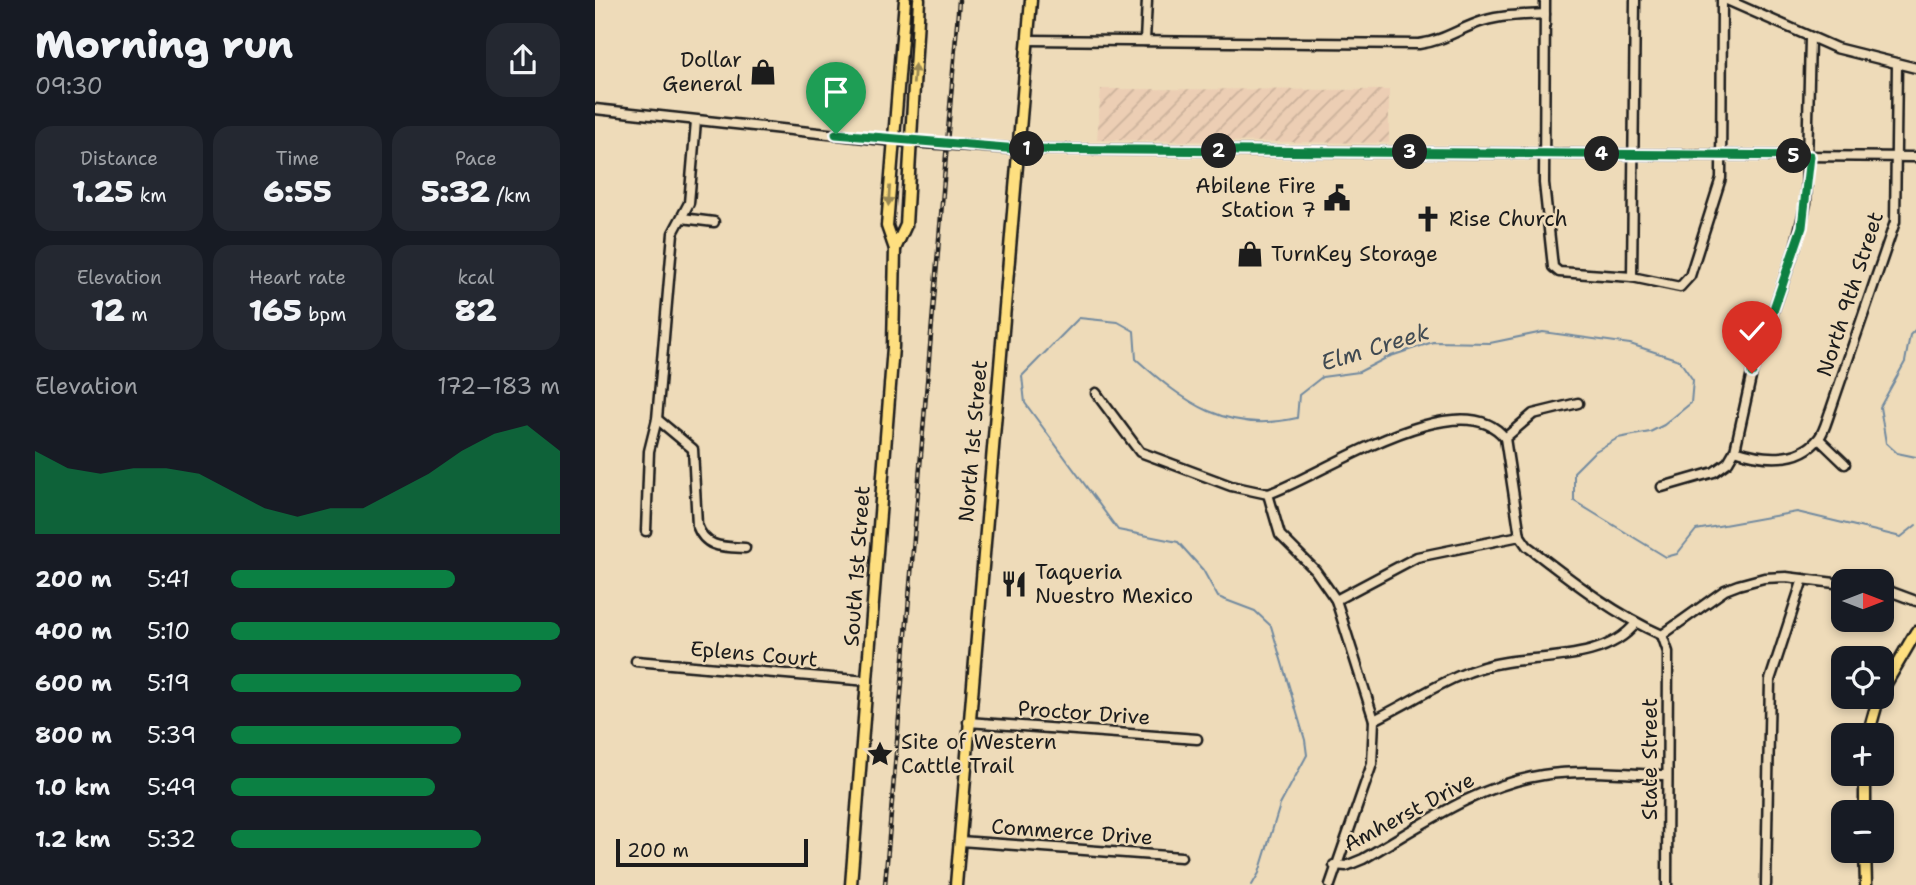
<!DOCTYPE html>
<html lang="en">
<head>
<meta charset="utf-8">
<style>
	:root { --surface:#171b24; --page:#242831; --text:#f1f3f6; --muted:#9ea1a6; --accent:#0b8043 }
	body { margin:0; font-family:"Shantell Sans",sans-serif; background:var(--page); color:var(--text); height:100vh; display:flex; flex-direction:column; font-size:26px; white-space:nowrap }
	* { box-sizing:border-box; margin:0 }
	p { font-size:23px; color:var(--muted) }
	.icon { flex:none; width:38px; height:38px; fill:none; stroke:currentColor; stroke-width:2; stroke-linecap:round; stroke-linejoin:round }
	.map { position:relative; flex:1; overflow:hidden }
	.drawer { display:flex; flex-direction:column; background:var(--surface); width:595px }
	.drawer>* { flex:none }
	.needle { width:46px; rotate:90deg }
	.buttons { position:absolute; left:1236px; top:569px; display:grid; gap:14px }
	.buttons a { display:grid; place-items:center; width:63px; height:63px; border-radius:14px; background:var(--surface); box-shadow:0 4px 10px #0003; font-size:35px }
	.scale { position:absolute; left:21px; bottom:18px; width:192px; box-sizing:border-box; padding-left:7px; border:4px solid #1c1c1c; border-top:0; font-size:19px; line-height:24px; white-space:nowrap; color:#1c1c1c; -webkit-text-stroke:5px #eedbb9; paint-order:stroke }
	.pin { position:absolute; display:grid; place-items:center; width:60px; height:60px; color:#fff; margin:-72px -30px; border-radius:50% 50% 50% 0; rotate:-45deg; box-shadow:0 0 7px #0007 }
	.pin .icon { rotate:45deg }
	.km { position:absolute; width:35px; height:35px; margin:-18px; border-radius:50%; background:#222; color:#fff; font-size:19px; line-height:35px; text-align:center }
	.round { display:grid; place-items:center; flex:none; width:74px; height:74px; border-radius:21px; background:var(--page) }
	.overview { display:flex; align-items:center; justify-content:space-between; height:119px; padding:0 35px }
	h1 { font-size:38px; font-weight:800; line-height:52px }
	.figures { display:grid; grid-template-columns:repeat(3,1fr); gap:10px; height:119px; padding:7px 35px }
	.figures div { display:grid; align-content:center; border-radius:18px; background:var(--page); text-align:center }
	.figures b { font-size:30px; font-weight:800 }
	.figures small { font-size:19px; font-weight:400 }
	.figures p { font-size:19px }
	.chart { height:196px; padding:14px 35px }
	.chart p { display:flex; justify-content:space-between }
	.chart svg { width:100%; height:126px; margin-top:7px; fill:var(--accent); opacity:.7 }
	ul { padding:0 35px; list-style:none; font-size:23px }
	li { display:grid; grid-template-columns:112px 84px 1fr; align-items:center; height:52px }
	li i { height:18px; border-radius:9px; background:var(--accent) }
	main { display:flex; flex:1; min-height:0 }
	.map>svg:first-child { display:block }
	.industrial { fill:url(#industrial-furrows) }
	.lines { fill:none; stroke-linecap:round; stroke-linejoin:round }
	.stream { stroke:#728a9f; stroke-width:2 }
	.minor-casing { stroke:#1c1c1c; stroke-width:13 }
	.major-casing { stroke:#1c1c1c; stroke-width:15 }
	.minor { stroke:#eedbb9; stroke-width:8 }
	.major { stroke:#fedf80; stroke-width:10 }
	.rail-casing { stroke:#1c1c1c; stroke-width:4.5 }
	.rail { stroke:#eedbb9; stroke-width:2; stroke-dasharray:5; stroke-linecap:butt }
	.oneway { fill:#988753 }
	.route-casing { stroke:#fff; stroke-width:14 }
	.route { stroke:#0b8043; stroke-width:9 }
	.labels { text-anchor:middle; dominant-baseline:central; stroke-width:5; stroke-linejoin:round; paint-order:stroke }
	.poi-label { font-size:21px; fill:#1c1c1c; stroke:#eedbb9; text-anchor:start }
	.street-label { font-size:21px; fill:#1c1c1c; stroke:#eedbb9 }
	.water-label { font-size:23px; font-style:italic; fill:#404a52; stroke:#eedbb9 }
</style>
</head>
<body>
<main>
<section class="drawer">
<div class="overview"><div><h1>Morning run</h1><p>09:30</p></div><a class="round"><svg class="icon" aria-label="share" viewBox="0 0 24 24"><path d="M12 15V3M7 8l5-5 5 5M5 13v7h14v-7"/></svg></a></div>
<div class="figures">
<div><p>Distance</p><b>1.25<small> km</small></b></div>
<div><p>Time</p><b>6:55</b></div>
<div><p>Pace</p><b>5:32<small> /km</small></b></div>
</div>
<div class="figures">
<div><p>Elevation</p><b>12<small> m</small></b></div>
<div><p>Heart rate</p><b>165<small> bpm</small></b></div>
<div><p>kcal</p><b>82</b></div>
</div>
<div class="chart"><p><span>Elevation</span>172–183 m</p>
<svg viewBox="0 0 160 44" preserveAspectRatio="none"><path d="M0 44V15L10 21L20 23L30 21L40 21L50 23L60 29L70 35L80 38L90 35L100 35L110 29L120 23L130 15L140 9L150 6L160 15V44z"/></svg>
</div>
<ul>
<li><b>200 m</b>5:41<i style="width:68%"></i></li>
<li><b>400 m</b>5:10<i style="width:100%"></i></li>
<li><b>600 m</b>5:19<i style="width:88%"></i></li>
<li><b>800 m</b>5:39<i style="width:70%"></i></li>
<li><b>1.0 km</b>5:49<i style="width:62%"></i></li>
<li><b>1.2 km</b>5:32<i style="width:76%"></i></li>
</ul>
</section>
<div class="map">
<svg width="1321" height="885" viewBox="0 0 1321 885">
	<defs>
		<pattern id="industrial-furrows" width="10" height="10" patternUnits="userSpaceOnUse" patternTransform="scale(1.75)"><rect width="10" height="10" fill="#ecceb4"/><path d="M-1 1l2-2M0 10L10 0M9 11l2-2" fill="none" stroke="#cab09a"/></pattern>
	</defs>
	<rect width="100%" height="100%" fill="#eedbb9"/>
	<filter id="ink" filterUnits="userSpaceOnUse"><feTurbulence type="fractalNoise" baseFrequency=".0143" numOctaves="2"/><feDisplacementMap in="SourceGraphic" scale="14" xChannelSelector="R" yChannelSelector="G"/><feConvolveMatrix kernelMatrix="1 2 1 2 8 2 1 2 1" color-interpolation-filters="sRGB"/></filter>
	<g filter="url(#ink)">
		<polygon class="industrial" points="506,89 794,90 794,143 502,140"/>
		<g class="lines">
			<g class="stream">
				<polyline points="1321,329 1315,335 1310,362 1285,407 1291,443 1302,453 1321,457"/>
				<path d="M657,885L664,873L685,805L712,755L710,740L676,626L660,611L623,597L608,570L583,542L523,530L430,403L427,376L484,318L523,322L539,331L541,359C590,403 632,434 702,418L704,395L727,377L764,372L793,357L838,342L895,343L948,332L1035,344L1084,360L1098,380L1096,403L1069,425L1055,432L1023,438L999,452L979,472V501L1071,557L1082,554L1101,530L1202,512L1306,537L1321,525"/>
			</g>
			<g class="minor-casing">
				<g id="minor">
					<polyline points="950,0 949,183 958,267 964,272 1037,277 1085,287 1095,276 1126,178 1127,0"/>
					<polyline points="1132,0 1241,48 1321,68"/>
					<path d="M433,40L824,44C849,41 865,28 888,21C908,15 929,15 950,14"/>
					<polyline points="550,41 552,0"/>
					<polyline points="0,109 298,141 423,149 1321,157"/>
					<polyline points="87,218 119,222"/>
					<polyline points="1037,277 1040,0"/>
					<polyline points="501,393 545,452 636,486 673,494"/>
					<path d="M62,419L98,449L102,525C110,548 127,547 150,548"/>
					<polyline points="910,438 938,414 983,403"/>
					<polyline points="1224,439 1250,464"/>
					<path d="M1140,450C1166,459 1204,464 1224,438C1229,432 1232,420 1235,412L1300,222L1302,65"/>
					<polyline points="1067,487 1119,472 1133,462 1140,450 1157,373 1200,248 1211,203 1215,38"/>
					<path d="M673,494C723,478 865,379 910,438L925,536L932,546C975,579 1017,613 1067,635L1130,590L1143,585L1169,578L1191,577L1248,584"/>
					<polyline points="673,494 685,535 720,570 741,600 779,720 777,764 735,885"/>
					<polyline points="51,531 54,451 62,419 78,233 94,203 101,121"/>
					<polyline points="1286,588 1321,601"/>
					<polyline points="741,600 822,557 925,536"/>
					<polyline points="1067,635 1073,652 1072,885"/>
					<polyline points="41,661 273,681"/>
					<path d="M779,720C823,699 862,669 911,662C954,656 1013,659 1041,623"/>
					<polyline points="373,722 602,739"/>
					<polyline points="365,841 586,857"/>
					<path d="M739,865L751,866L768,859C824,827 882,785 948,775C988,769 1031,774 1072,775"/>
					<polyline points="1171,885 1175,680 1208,579"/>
				</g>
			</g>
			<g class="major-casing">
				<g id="major">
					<polyline points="300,249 311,225 324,0"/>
					<polyline points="1286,692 1321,632"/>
					<polyline points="1273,735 1284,696"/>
					<polyline points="1270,774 1270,812"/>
					<polyline points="1270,850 1271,885"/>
					<polyline points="256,885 298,347 300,249 292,226 310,0"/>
					<polyline points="361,885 436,0"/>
				</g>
			</g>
			<use href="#minor" class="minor"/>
			<use href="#major" class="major"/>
			<g class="rail-casing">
				<polyline id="rail" points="290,885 364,0"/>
			</g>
			<use href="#rail" class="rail"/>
		</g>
		<defs><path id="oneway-solid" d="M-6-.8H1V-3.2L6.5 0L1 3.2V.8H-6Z" transform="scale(1.75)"/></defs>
		<g class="oneway">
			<use href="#oneway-solid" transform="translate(319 74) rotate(-86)"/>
			<use href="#oneway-solid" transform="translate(294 196) rotate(94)"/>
		</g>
	</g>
	<g class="lines" filter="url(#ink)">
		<g class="route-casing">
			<polyline id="route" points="241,134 423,149 1215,156 1207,227 1157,373"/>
		</g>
		<use href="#route" class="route"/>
	</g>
	<defs>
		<g id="shop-bare" transform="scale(2.1)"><path d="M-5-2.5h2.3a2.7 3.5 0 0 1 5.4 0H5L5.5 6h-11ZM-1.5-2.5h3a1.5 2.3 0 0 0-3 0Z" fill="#1c1c1c" stroke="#eedbb9" stroke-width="2.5" paint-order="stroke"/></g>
		<g id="civic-bare" transform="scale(2.1)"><path d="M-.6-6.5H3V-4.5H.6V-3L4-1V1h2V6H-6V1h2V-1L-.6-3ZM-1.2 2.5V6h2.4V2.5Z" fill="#1c1c1c" stroke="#eedbb9" stroke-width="2.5" paint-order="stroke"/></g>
		<g id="church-bare" transform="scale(2.1)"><path d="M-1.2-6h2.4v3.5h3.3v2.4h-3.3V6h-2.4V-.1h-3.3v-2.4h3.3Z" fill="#1c1c1c" stroke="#eedbb9" stroke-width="2.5" paint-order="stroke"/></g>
		<g id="restaurant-bare" transform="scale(2.1)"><path d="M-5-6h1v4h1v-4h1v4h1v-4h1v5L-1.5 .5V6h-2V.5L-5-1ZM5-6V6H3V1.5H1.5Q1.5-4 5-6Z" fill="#1c1c1c" stroke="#eedbb9" stroke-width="2.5" paint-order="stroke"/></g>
		<g id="sight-bare" transform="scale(2.1)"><path d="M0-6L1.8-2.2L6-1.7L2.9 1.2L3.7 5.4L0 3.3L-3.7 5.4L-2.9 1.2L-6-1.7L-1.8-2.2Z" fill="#1c1c1c" stroke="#eedbb9" stroke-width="2.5" paint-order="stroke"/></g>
	</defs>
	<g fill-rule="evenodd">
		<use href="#shop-bare" x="168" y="72"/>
		<use href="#civic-bare" x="742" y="198"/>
		<use href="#church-bare" x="833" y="219"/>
		<use href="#shop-bare" x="655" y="254"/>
		<use href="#restaurant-bare" x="419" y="584"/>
		<use href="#sight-bare" x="285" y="754"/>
	</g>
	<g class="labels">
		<g class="poi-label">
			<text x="147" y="60" text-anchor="end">Dollar<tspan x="147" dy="24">General</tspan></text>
			<text x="721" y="186" text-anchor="end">Abilene Fire<tspan x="721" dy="24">Station 7</tspan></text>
			<text x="854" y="219">Rise Church</text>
			<text x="676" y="254">TurnKey Storage</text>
			<text x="440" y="572">Taqueria<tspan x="440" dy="24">Nuestro Mexico</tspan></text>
			<text x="306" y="742">Site of Western<tspan x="306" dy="24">Cattle Trail</tspan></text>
		</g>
		<g class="street-label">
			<text transform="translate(1255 294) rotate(-72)">North 9th Street</text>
			<text transform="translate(378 441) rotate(-85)">North 1st Street</text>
			<text transform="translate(262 566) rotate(-86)">South 1st Street</text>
			<text transform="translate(159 654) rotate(5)">Eplens Court</text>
			<text transform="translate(489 713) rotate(4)">Proctor Drive</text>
			<text transform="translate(1055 759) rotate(-90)">State Street</text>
			<text transform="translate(814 812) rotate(-28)">Amherst Drive</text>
			<text transform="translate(477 832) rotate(4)">Commerce Drive</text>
		</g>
		<g class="water-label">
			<text transform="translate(780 347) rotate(-17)">Elm Creek</text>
		</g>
	</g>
</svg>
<div class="buttons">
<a><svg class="needle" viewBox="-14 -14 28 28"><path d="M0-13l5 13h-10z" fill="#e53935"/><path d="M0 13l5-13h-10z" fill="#9ea1a6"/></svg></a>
<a><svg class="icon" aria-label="locate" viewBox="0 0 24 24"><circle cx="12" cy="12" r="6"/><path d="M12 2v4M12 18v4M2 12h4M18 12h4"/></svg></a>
<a>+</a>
<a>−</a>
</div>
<div class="scale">200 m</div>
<div class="pin" style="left:241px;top:134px;background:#1e9e55"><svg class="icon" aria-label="arrive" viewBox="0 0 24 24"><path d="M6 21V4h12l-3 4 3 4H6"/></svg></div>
<div class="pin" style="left:1157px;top:373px;background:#d93025"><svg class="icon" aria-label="check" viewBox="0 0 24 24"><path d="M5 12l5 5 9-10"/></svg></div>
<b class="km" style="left:432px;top:149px">1</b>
<b class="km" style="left:624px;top:151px">2</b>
<b class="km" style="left:815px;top:152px">3</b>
<b class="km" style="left:1007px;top:154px">4</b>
<b class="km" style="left:1199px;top:156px">5</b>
</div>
</main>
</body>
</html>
